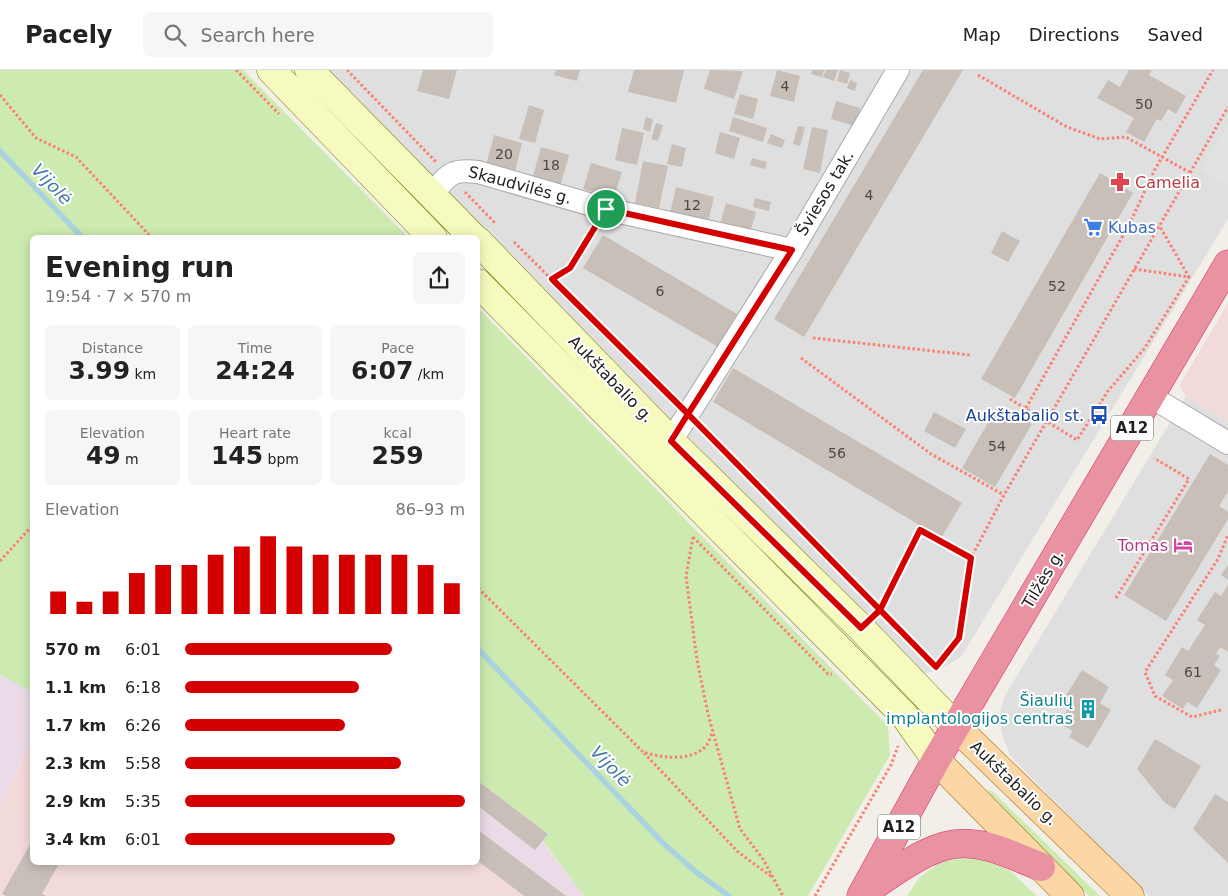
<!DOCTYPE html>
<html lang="en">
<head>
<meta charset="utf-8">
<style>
	:root { --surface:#fff; --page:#f6f6f6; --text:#222; --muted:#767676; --line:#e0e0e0; --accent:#d40000 }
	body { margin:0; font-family:"DejaVu Sans",sans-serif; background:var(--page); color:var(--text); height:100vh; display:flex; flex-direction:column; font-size:19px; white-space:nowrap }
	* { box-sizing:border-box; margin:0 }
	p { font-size:16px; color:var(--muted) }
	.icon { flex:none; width:28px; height:28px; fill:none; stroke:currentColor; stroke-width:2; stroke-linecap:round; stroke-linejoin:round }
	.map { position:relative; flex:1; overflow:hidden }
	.details { position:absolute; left:30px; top:165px; width:450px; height:630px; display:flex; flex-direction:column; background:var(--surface); border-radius:8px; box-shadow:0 2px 12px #0003 }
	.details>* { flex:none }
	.pin { position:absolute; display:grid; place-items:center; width:42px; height:42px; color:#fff; margin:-21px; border:2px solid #fff; border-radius:50%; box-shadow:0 1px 5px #0007 }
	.round { display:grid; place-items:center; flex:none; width:52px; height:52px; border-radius:8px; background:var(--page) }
	.summary { display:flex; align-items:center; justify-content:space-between; height:85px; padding:0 15px }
	h1 { font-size:28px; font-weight:800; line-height:38px }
	.stats { display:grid; grid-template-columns:repeat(3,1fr); gap:8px; height:85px; padding:5px 15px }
	.stats div { display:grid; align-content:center; border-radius:8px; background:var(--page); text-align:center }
	.stats b { font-size:25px; font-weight:800 }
	.stats small { font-size:14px; font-weight:400 }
	.stats p { font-size:14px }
	.chart { height:140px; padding:10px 15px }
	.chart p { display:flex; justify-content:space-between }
	.chart svg { width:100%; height:90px; margin-top:5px; stroke:var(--accent); stroke-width:6 }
	ul { padding:0 15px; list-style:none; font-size:16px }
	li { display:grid; grid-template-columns:80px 60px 1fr; align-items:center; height:38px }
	li i { height:12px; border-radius:6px; background:var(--accent) }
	header { display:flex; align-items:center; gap:30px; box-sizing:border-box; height:70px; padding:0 25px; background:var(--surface); border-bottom:1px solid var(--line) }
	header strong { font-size:24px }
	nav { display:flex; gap:28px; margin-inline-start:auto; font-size:18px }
	.search { width:350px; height:45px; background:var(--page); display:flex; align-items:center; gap:12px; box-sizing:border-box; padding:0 18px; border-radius:8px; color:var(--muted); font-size:19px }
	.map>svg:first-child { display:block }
	.residential { fill:#e0dfdf }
	.commercial { fill:#f2dad9 }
	.industrial { fill:#ebdbe8 }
	.grass { fill:#cdebb0 }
	.parking { fill:#e2e2e2 }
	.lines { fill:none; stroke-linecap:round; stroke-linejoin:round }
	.stream { stroke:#aad3df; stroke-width:5.5 }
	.building { fill:#c7bfb8 }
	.street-casing { stroke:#a9a9a9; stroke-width:24 }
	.secondary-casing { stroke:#707d05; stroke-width:29 }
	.primary-casing { stroke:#a06b00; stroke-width:29 }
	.highway-casing { stroke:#dc2a67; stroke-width:29 }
	.path { stroke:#fa8072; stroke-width:3; stroke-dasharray:2.5 2.5; stroke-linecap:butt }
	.street { stroke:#fff; stroke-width:22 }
	.secondary { stroke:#f7fabf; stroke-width:28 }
	.primary { stroke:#fcd6a4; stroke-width:28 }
	.highway { stroke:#e892a2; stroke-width:28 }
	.route-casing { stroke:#fff; stroke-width:10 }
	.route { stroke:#d40000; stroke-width:6 }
	.labels { text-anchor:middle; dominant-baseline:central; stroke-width:4; stroke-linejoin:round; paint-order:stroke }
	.number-label { font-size:14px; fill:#4b4948 }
	.shield { fill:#fff; stroke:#646464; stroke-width:1 }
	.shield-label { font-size:15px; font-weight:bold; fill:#222 }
	.health-label { font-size:16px; fill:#be3a42; stroke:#fff; text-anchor:start }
	.street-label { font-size:16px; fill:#222; stroke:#fff }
	.shop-label { font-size:16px; fill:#366cbe; stroke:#fff; text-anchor:start }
	.transit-label { font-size:16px; fill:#164399; stroke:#fff; text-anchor:end }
	.hotel-label { font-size:16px; fill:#b23c85; stroke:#fff; text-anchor:end }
	.culture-label { font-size:16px; fill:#0d838f; stroke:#fff; text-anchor:end }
	.water-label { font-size:18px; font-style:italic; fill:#4a7aab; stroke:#fff }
</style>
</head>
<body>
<header>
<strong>Pacely</strong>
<div class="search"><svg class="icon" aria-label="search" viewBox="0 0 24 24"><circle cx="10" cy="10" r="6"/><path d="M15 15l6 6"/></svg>Search here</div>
<nav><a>Map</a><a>Directions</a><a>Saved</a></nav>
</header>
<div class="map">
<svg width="1228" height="826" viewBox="0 0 1228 826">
	<rect width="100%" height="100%" fill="#f2efe9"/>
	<g class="residential">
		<polygon points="317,0 1228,0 1228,149 961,587 937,601 924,603 912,600"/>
		<polygon points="1186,326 1228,352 1228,826 1149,826 1018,694 1010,685 1003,668 999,647 1004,627"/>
	</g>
	<g class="commercial">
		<polygon points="1228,233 1228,352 1186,326 1179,316"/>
		<polygon points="32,665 32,792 478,791 524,826 0,826 0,739"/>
	</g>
	<g class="industrial">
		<polygon points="0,605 32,622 32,665 0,739"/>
		<polygon points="478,711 548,764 543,772 584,826 524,826 478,791"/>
	</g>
	<g class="grass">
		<polygon points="0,0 243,0 408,167 32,168 32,622 0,605"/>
		<polygon points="478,238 888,656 890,685 808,826 584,826 543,771 548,764 478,711"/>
		<polygon points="988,720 993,722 1100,826 1089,826 991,728"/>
		<polygon points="976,786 1009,800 1037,826 907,826 920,807 948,787"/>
	</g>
	<polygon class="parking" points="1228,54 1228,116 1201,100"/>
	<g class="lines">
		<g class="stream">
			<polyline points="0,81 83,168"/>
			<polyline points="478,579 664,774 696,802 729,826"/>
		</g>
	</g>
	<g class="building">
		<polygon points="423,0 457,0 449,29 417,21"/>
		<polygon points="556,0 580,0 577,11 554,5"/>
		<polygon points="634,0 684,0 676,33 628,22"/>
		<polygon points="710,0 743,1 734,29 704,19"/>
		<polygon points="777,0 800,6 794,32 770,26"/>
		<polygon points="812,0 824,0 822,7 811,4"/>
		<polygon points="826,0 838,0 834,11 823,7"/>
		<polygon points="840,0 850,3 847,14 837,11"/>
		<polygon points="923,0 963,0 804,267 774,249"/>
		<polygon points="1129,0 1152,0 1149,5 1186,26 1176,44 1168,39 1161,51 1157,49 1144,72 1126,62 1134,48 1097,28 1108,10 1120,17"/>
		<polygon points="850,10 857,13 855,21 847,18"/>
		<polygon points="740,24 758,29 753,49 734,44"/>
		<polygon points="836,31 860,38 855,56 831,49"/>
		<polygon points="529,35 544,40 535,73 519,69"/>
		<polygon points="646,47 653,49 650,62 643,59"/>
		<polygon points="733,47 767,58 763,72 729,61"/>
		<polygon points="656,53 663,55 658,71 651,69"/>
		<polygon points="798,56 805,57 800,76 793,74"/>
		<polygon points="812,57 828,60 820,103 803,99"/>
		<polygon points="622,58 644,63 637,95 615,90"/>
		<polygon points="720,62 740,68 734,89 715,83"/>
		<polygon points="771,64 785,70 782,78 767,73"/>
		<polygon points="494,65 522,73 515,102 486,95"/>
		<polygon points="672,74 686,78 682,97 667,94"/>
		<polygon points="541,77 569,85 561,114 533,106"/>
		<polygon points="752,88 767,92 765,99 750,95"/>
		<polygon points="643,91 668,96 659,138 635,133"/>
		<polygon points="591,93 622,102 614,128 583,119"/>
		<polygon points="1100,103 1133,123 1015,328 981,309"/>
		<polygon points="676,117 714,127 708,152 670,143"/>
		<polygon points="755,128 771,132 769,141 753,137"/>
		<polygon points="726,133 756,142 750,163 720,154"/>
		<polygon points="1002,161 1020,171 1008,192 991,183"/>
		<polygon points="603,165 737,244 718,277 583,198"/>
		<polygon points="733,298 962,433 941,468 713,332"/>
		<polygon points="998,335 1032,354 995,417 962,398"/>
		<polygon points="934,342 966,359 955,378 924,361"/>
		<polygon points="1210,384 1228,395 1228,422 1219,436 1228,442 1228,449 1166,551 1124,525"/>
		<polygon points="1228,495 1228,510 1221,505"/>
		<polygon points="1228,515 1228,582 1220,577 1216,584 1220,586 1214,595 1221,600 1197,638 1187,632 1183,639 1162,626 1173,610 1165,605 1182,577 1188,581 1205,555 1197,550 1215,522 1221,526"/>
		<polygon points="1082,600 1109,617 1100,633 1111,640 1088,678 1069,667 1073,661 1059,653 1069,637 1061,633"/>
		<polygon points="1155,669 1201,696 1175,739 1165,733 1137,699"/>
		<polygon points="478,711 548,764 535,780 478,736"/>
		<polygon points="1215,724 1228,732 1228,793 1193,759"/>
		<polygon points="478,760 566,826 524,826 478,791"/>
		<polygon points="32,771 32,792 60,792 42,824 46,826 6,826 2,824"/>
	</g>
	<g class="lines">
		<g class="street-casing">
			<g id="street">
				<path d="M432,124C449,104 451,99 478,102L606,139L792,180"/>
				<polyline points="1150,326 1228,373"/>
				<polyline points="671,371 792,180 898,0"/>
			</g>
		</g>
		<g class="secondary-casing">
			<g id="secondary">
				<polyline points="271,0 433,168"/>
				<polyline points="309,0 474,168"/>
				<polyline points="478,171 671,371 861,558 956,657"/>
				<polyline points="478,213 904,645 936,690"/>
			</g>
		</g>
		<g class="primary-casing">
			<g id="primary">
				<polyline points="956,657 1130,826"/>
				<polyline points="936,690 1070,826"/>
			</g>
		</g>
		<g class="highway-casing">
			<g id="highway">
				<path d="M865,822C888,806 919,783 945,776C978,767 1012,785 1041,797"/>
				<polyline points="861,826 936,690 1228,194"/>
			</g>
		</g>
		<g class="path">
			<polyline points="236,0 279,44"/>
			<polyline points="347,0 436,92"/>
			<polyline points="978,5 1067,57 1100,69 1126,67 1189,102"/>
			<polyline points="0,25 36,68 76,87 152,168"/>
			<polyline points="465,122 495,153"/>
			<polyline points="514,172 674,331"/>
			<polyline points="1134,199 1189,207 1159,155"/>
			<polyline points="552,209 570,197 595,157"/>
			<polyline points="813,268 970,285"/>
			<polyline points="801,288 931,384 1004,425"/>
			<polyline points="1010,329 1077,370 1108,321 1144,279 1189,207"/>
			<polyline points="1026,338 1130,153 1154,101 1213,0"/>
			<polyline points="702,359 936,597 959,568 971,488 1004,425 1228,37"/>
			<polyline points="693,467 828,604 832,604"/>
			<polyline points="693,467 686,506 697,590 708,644 740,759 763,789 783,826"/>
			<polyline points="0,491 32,456"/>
			<path d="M478,518L643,682C661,688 691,692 706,676C709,672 711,665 713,661"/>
			<polyline points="1116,528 1189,409 1154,388"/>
			<polyline points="880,541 920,460 971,488"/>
			<polyline points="1221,640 1192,647 1155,626 1145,602 1218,489 1228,465"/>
			<polyline points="644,683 738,782 772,807"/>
			<polyline points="815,826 891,695 898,676"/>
		</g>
		<use href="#street" class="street"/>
		<use href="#secondary" class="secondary"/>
		<use href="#primary" class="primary"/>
		<use href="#highway" class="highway"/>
	</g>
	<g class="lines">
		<g class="route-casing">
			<polyline id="route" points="606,139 570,198 552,209 688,344 671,371 861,558 880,540 920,460 971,488 959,568 936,597 688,344 792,180 606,139"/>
		</g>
		<use href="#route" class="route"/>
	</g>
	<defs>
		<g id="pharmacy-bare" transform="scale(1.5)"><path d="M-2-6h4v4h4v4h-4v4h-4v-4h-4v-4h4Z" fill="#e0444e" stroke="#fff" stroke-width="2.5" paint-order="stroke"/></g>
		<g id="supermarket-bare" transform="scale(1.5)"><path d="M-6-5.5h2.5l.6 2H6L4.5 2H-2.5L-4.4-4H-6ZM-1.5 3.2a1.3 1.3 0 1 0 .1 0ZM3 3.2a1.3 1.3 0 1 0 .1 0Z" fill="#3f7fe0" stroke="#fff" stroke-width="2.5" paint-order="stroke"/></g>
		<g id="bus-bare" transform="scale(1.5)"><path d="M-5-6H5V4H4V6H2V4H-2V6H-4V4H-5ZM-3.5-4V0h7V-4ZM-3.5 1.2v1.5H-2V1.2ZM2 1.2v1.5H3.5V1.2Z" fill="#1a4fb4" stroke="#fff" stroke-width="2.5" paint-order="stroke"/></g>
		<g id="hotel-bare" transform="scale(1.5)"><path d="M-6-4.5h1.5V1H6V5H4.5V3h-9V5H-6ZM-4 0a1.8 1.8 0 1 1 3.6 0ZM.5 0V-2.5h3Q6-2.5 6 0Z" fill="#d1479c" stroke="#fff" stroke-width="2.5" paint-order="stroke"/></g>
		<g id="building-bare" transform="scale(1.5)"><path d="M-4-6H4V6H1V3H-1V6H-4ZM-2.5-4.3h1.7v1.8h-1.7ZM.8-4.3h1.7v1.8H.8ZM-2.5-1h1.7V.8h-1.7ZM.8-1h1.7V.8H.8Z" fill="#0f9aa8" stroke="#fff" stroke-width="2.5" paint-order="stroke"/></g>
	</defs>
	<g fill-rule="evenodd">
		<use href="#pharmacy-bare" x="1120" y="112"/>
		<use href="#supermarket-bare" x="1093" y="157"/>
		<use href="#bus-bare" x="1099" y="345"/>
		<use href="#hotel-bare" x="1183" y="475"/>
		<use href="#building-bare" x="1088" y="639"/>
	</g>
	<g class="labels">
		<g class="number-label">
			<text x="785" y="16">4</text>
			<text x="1144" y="34">50</text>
			<text x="504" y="84">20</text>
			<text x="551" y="95">18</text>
			<text x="869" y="125">4</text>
			<text x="692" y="135">12</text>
			<text x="1057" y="216">52</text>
			<text x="660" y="221">6</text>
			<text x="997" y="376">54</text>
			<text x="837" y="383">56</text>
			<text x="1193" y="602">61</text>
		</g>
		<g class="shield">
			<rect x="1111" y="345.5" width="42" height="25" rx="4"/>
			<rect x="878" y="744.5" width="42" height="25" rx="4"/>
		</g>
		<g class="shield-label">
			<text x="1132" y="358">A12</text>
			<text x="899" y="757">A12</text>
		</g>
		<g class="health-label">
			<text x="1135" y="112">Camelia</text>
		</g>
		<g class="street-label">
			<text transform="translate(520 115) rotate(15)">Skaudvilės g.</text>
			<text transform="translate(825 123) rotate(-59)">Šviesos tak.</text>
			<text transform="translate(611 309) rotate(46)">Aukštabalio g.</text>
			<text transform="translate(1043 509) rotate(-59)">Tilžės g.</text>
			<text transform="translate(1014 713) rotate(44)">Aukštabalio g.</text>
		</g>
		<g class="shop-label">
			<text x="1108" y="157">Kubas</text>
		</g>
		<g class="transit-label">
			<text x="1084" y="345">Aukštabalio st.</text>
		</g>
		<g class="hotel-label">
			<text x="1168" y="475">Tomas</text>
		</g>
		<g class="culture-label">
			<text x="1073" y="630">Šiaulių<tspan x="1073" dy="18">implantologijos centras</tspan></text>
		</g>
		<g class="water-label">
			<text transform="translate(52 114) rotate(46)">Vijolė</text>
			<text transform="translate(611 696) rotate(46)">Vijolė</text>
		</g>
	</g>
</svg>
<div class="pin" style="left:606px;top:139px;background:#1e9e55"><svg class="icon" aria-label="arrive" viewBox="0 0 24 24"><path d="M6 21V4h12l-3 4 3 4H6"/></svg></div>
<section class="details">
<div class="summary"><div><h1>Evening run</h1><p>19:54 · 7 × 570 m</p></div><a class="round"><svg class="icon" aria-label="share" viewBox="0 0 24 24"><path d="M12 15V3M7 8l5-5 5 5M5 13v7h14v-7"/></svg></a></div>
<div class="stats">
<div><p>Distance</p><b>3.99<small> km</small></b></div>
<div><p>Time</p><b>24:24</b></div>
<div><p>Pace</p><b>6:07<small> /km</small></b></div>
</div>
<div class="stats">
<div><p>Elevation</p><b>49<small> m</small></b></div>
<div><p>Heart rate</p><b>145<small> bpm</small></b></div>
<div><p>kcal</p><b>259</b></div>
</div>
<div class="chart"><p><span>Elevation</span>86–93 m</p>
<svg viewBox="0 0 160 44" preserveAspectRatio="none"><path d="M5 44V33M15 44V38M25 44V33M35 44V24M45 44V20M55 44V20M65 44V15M75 44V11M85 44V6M95 44V11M105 44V15M115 44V15M125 44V15M135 44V15M145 44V20M155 44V29"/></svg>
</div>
<ul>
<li><b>570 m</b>6:01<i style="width:74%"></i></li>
<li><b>1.1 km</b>6:18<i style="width:62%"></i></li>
<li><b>1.7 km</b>6:26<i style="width:57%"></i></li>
<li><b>2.3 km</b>5:58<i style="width:77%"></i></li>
<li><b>2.9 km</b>5:35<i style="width:100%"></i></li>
<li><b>3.4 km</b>6:01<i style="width:75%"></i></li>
</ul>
</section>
</div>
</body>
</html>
